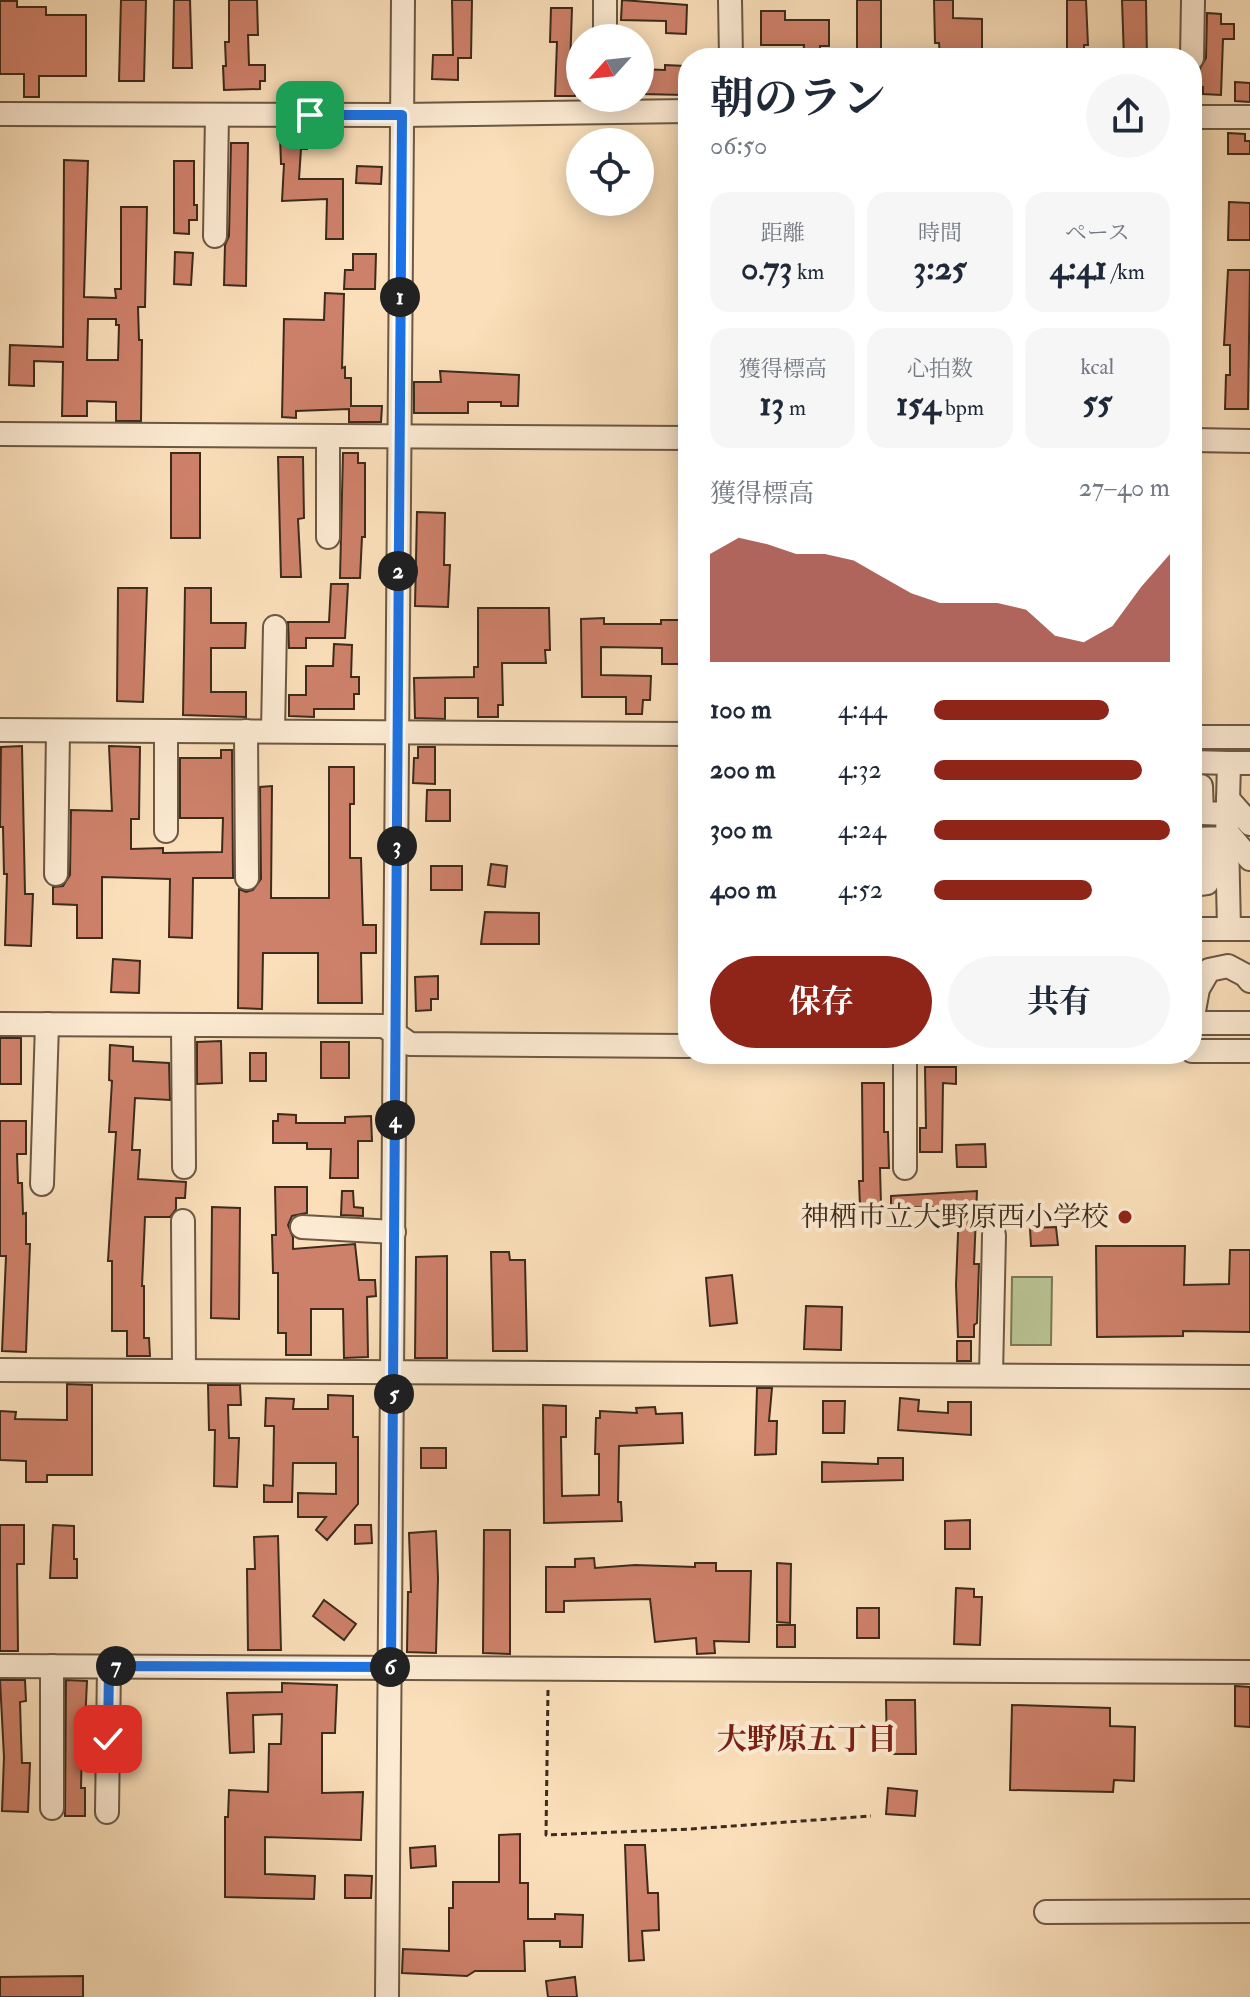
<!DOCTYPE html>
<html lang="ja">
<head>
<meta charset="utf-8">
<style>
	:root { --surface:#fff; --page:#f6f6f7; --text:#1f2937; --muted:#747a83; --accent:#8f2418 }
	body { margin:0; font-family:"IM FELL Double Pica","Noto Serif JP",serif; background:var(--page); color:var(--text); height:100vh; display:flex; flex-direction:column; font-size:30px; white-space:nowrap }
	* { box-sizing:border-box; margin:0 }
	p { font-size:26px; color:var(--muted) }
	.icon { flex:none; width:44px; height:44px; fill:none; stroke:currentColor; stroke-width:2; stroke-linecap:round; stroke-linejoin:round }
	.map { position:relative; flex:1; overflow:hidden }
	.details { position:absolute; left:678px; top:48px; width:524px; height:1016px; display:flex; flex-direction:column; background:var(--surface); border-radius:32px; box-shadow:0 4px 20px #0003 }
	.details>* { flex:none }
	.needle { width:52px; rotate:243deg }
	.controls { position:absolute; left:566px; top:24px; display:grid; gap:16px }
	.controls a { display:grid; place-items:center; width:88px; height:88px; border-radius:50%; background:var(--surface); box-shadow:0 4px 20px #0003; font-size:40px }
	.pin { position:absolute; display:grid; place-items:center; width:68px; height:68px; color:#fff; margin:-34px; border-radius:16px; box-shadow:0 4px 12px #0006 }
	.km { position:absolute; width:40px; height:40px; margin:-20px; border-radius:50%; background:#222; color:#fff; font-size:22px; line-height:40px; text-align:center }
	.round { display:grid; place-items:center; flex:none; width:84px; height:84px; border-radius:42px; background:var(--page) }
	.overview { display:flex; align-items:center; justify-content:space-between; height:136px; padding:0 32px }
	h1 { font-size:44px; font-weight:700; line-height:60px }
	.metrics { display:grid; grid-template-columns:repeat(3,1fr); gap:12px; height:136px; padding:8px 32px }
	.metrics div { display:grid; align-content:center; border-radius:20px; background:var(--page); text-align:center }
	.metrics b { font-size:34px; font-weight:700 }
	.metrics small { font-size:22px; font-weight:400 }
	.metrics p { font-size:22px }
	.chart { height:224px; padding:16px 32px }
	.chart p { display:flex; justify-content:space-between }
	.chart svg { width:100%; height:144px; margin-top:8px; fill:var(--accent); opacity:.7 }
	.primary-button { display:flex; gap:16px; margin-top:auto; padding:16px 32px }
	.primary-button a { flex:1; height:92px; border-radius:48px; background:var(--accent); color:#fff; font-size:32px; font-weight:700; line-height:92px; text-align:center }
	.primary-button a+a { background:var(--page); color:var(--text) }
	ul { padding:0 32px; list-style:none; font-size:26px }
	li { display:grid; grid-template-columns:128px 96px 1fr; align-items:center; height:60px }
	li i { height:20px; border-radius:10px; background:var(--accent) }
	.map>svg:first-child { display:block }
	.grass { fill:#b9c394; stroke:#7b7758; stroke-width:2 }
	.building { fill:#ce816a; stroke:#3d2b1b; stroke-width:2; fill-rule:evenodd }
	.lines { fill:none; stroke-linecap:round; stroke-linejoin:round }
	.minor-casing { stroke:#6c5843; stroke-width:26 }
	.path { stroke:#3d2b1b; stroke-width:3; stroke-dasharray:6 4; stroke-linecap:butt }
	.minor { stroke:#fcead2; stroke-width:22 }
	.route-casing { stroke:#fff; stroke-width:16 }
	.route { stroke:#1a73e8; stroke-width:10 }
	.poi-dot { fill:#8f2418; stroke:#fcead2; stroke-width:3 }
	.labels { text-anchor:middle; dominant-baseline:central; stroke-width:8; stroke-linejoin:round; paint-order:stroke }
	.poi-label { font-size:28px; fill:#3d2b1b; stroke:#fcead2; text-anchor:end }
	.neighbourhood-label { font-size:30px; font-weight:bold; fill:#7a1f14; stroke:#fcead2 }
</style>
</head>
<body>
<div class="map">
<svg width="1250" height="1997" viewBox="0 0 1250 1997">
	<rect width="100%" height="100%" fill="#fadfba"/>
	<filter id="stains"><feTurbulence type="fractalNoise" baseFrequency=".0025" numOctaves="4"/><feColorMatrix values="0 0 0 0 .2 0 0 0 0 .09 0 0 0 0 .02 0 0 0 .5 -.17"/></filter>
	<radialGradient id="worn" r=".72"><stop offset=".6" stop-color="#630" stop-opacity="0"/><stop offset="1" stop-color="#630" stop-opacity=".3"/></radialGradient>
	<polygon class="grass" points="1012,1277 1052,1277 1051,1345 1011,1345"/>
	<g class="building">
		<polygon points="121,0 146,0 144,81 119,81"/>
		<polygon points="174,0 190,0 192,68 173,68"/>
		<polygon points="229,0 257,0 258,35 248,35 249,65 265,65 265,81 260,81 260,89 224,90 223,66 226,66 225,42 229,42"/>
		<polygon points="452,0 472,0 471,58 458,58 458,80 432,79 433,55 453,55"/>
		<polygon points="622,0 687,5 686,34 666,33 666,21 621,20"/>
		<rect x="857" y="0" width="24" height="58"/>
		<polygon points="934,0 953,0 953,18 982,19 982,58 940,58 939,43 935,43"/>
		<polygon points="1067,0 1086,0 1088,45 1084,45 1084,58 1067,58"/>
		<polygon points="1122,0 1146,0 1147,58 1124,58"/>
		<polygon points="0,1 17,1 17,7 46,7 46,15 86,15 86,76 39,76 39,97 24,97 24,74 0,74"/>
		<polygon points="551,8 572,8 570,69 576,69 575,96 555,96 557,42 550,42"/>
		<polygon points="761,11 785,11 785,20 829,20 829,46 820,46 820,58 803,58 804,45 761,45"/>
		<polygon points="1207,13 1221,14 1221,24 1234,24 1234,39 1223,39 1221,95 1203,94 1203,87 1198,87 1199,70 1206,58"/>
		<polygon points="665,65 685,66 685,95 640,94 640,69 665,70"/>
		<polygon points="1235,82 1250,83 1250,102 1235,101"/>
		<polygon points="1228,133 1245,134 1245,141 1250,141 1250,154 1228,154"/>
		<polygon points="307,134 307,149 301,149 299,179 343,179 343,239 326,239 327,199 282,201 284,164 281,164 280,135"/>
		<polygon points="231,143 248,143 246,286 224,285 225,245 229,236"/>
		<path d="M64,160L88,161L84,297L116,298L115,289H121V207H147L145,307H138L139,340H142L141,421H116V402L87,401V416H62L63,362L34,361V386L9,385L10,345L63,347ZM88,319H116V325H119L118,360H87Z"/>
		<polygon points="174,161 194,161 194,205 197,205 197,220 189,220 189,234 174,233"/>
		<polygon points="357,166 382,167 381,184 356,183"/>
		<polygon points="1229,202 1250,203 1250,240 1228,240"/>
		<polygon points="175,252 193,253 191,285 174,284"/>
		<polygon points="353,254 376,254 375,289 344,289 345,270 353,270"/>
		<polygon points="1228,270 1250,270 1248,409 1225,409 1226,375 1230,375 1230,345 1224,345"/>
		<polygon points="325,293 344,294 342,368 345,367 345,378 351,378 351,406 382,406 381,422 349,422 349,409 296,411 296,418 282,417 284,319 324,320"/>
		<polygon points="440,371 519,375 518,406 501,406 501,402 468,402 468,413 414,413 414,382 441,382"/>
		<rect x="171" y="453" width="29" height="85"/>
		<polygon points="343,453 358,453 358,463 365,463 365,537 362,537 360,578 340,578"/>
		<polygon points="278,457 303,457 304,518 298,519 301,577 281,577"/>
		<polygon points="417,512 445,513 444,565 450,565 448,607 415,606"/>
		<polygon points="331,584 348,584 345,638 306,638 306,648 289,648 288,622 329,622"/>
		<polygon points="118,588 147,588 143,702 117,701"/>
		<polygon points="185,588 211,588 211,623 246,623 245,648 211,648 211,692 246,692 246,717 183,715"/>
		<polygon points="478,608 549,608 550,650 545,650 546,663 502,663 503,705 498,705 498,717 478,717 478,698 445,698 445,719 415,718 414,678 474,677 474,667 478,667"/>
		<polygon points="604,618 604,624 661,624 661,620 686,620 686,664 662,664 662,648 601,647 601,675 651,676 650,700 643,700 642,714 626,714 626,697 582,697 581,619"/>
		<polygon points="334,644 352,645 351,677 359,677 359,694 354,694 354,709 314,709 314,717 289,716 289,695 306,695 306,666 333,666"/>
		<polygon points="22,746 25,894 33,894 31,946 5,945 7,874 4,874 3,827 0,827 1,747"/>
		<polygon points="109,746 140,747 139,819 131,819 131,849 163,848 163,853 222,852 223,818 180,818 180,758 221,758 221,750 232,750 233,878 193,878 192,938 169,937 170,879 102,877 102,938 77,938 77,905 53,904 53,887 63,886 70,875 71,810 112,811"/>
		<polygon points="418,747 435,747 435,784 413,783 414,758 418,758"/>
		<polygon points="329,767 354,767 354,804 350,804 350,858 361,858 363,925 376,925 376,953 361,953 362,1003 318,1003 318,953 263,953 262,1009 238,1008 239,889 246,892 253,890 261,879 260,787 272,786 271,898 329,898"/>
		<polygon points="427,790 450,790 450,821 426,821"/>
		<polygon points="491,864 507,866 505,887 488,885"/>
		<rect x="431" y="866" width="31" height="24"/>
		<polygon points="485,912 539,913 539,944 481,944"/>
		<polygon points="113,959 140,961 139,993 111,992"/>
		<polygon points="438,976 438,999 431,999 431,1010 416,1011 415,977"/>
		<rect x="0" y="1038" width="21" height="46"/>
		<polygon points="221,1041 222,1083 197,1084 197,1042"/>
		<rect x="321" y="1042" width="28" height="36"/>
		<polygon points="110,1045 133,1047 133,1061 169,1063 170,1100 135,1098 132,1150 140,1150 138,1179 186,1182 185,1198 176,1198 176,1209 170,1217 145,1217 142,1286 144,1286 144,1338 149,1338 150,1356 127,1356 127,1331 112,1331 112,1261 108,1261 116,1132 109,1132 112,1081 109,1080"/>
		<rect x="250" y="1053" width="16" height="28"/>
		<polygon points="925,1067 956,1067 956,1084 943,1083 942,1152 920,1152 920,1128 926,1128"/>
		<polygon points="862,1083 884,1083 884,1132 888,1132 889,1168 880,1168 881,1205 860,1206 859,1181 863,1181"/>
		<polygon points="278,1114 296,1115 296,1123 345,1123 345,1117 371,1116 372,1141 358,1141 358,1178 330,1178 331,1149 307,1149 307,1143 273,1143 273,1121 278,1121"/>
		<polygon points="0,1121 26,1121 26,1154 17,1154 18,1183 22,1183 23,1214 26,1213 26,1244 30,1244 26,1352 2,1351 6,1256 0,1256"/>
		<polygon points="985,1144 986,1167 957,1167 956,1145"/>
		<polygon points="275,1187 307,1187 307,1213 292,1216 288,1225 293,1237 293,1249 355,1244 359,1280 375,1280 376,1296 367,1297 368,1357 344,1358 343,1309 311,1309 311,1355 286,1355 286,1333 278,1333 278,1273 273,1273 272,1235 276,1235"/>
		<polygon points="342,1191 353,1191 354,1207 363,1208 363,1216 341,1215"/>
		<polygon points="977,1191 974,1264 979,1264 977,1323 974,1325 974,1337 958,1337 956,1285 959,1208 891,1207 891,1196"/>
		<polygon points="212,1207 240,1208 239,1319 211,1318"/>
		<polygon points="1056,1227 1058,1245 1031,1246 1030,1228"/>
		<polygon points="1096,1246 1185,1246 1184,1285 1229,1284 1230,1250 1250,1250 1250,1332 1183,1331 1183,1336 1097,1337"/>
		<polygon points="491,1252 509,1252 510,1260 525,1260 527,1351 493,1351"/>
		<polygon points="447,1256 447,1358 415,1358 416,1257"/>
		<polygon points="732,1275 737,1323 710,1326 706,1278"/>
		<polygon points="806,1306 842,1307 841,1350 804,1349"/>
		<rect x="957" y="1341" width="14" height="20"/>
		<polygon points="67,1384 92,1385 92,1475 47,1475 47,1482 26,1482 26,1461 0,1460 0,1411 16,1412 15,1419 67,1420"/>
		<polygon points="208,1385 240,1385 241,1405 228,1405 229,1438 239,1438 237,1487 214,1486 215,1430 209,1430"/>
		<polygon points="757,1388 772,1388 769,1421 777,1421 776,1454 755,1455"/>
		<polygon points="328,1395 353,1396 353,1437 358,1437 358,1504 327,1540 316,1530 326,1517 298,1517 298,1493 336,1494 336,1463 293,1463 292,1502 264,1502 264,1485 273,1486 274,1426 265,1426 266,1398 294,1399 293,1409 328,1409"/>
		<polygon points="900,1398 919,1400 918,1411 948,1413 948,1402 971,1402 971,1435 898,1430"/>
		<polygon points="823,1401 845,1401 844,1433 823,1433"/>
		<polygon points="543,1405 566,1406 566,1437 561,1437 562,1496 599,1495 599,1454 595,1454 596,1418 600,1418 600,1411 637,1413 636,1408 655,1407 656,1414 682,1413 683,1443 619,1446 618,1502 621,1502 622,1521 544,1523"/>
		<rect x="421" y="1448" width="25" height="20"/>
		<polygon points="878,1458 903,1458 903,1480 822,1482 822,1462 878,1464"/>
		<polygon points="970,1520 970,1549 945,1549 945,1521"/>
		<polygon points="0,1525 24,1525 24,1564 17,1564 18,1651 0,1651"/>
		<polygon points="53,1525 74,1526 74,1559 77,1559 77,1578 50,1578"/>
		<polygon points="355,1525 371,1525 372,1543 355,1544"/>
		<polygon points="484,1530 510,1530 510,1654 483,1653"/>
		<polygon points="436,1531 438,1578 436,1653 407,1652 408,1592 411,1592 409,1533"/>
		<polygon points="278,1536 281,1650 248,1650 247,1569 255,1569 254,1537"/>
		<polygon points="594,1558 595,1568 635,1565 695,1567 695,1563 716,1563 716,1571 751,1571 749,1642 714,1641 715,1653 697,1654 696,1638 655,1642 650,1599 564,1601 564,1612 546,1612 546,1567 575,1567 575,1559"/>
		<polygon points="777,1563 791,1564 790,1623 777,1622"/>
		<polygon points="956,1588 974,1589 974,1597 982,1597 980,1645 954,1644"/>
		<polygon points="324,1600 356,1624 344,1640 313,1616"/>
		<rect x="857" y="1608" width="22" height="30"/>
		<rect x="777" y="1625" width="18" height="22"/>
		<polygon points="0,1680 25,1680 26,1701 20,1702 21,1736 22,1763 30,1763 28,1812 2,1811 4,1757"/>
		<polygon points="66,1680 87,1681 85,1724 94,1724 94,1745 82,1745 81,1788 85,1788 85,1816 65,1816"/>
		<polygon points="282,1683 337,1685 335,1733 322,1733 322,1793 363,1792 361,1840 265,1837 265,1874 315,1876 314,1899 225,1897 225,1817 228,1817 229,1790 268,1792 269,1744 281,1744 282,1714 253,1715 254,1752 230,1753 227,1693 282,1692"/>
		<polygon points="1235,1686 1250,1687 1250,1727 1235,1726"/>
		<polygon points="886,1700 915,1700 916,1754 887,1754"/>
		<polygon points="1012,1705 1110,1708 1110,1726 1135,1727 1134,1781 1114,1780 1113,1792 1010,1790"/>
		<polygon points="888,1788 917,1791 915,1816 886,1814"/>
		<polygon points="520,1834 520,1883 528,1883 528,1919 555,1919 555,1914 583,1915 582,1947 560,1947 560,1941 524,1941 525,1971 475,1971 467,1976 402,1973 403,1949 449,1951 449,1908 453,1908 453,1882 499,1882 499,1835"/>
		<polygon points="625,1845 645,1845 648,1893 658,1893 659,1930 642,1931 644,1960 629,1961"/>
		<polygon points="435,1846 436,1866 411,1868 410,1848"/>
		<polygon points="345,1875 372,1876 371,1898 345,1898"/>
		<polygon points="83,1976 83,1997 0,1997 0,1977"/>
		<polygon points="575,1977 577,1997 548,1997 546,1981"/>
	</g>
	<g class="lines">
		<g class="minor-casing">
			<g id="minor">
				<polyline points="730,0 731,58"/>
				<polyline points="605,38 605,0"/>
				<polyline points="1192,58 1193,0"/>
				<polyline points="0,114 402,115 688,111"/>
				<polyline points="1192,117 1250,117"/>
				<polyline points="215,236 217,115"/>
				<polyline points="0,434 688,438"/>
				<polyline points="328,436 328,537"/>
				<polyline points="1192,440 1250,441"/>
				<polyline points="0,730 688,734"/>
				<polyline points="246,731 247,878"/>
				<polyline points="273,731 275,627"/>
				<polyline points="1192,737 1250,737"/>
				<polyline points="1192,762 1229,763"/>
				<polyline points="1192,786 1201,786 1202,813 1228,814"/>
				<polyline points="1228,799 1250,824"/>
				<polyline points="166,831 166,731"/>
				<polyline points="1227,832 1250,859"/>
				<polyline points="1227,838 1229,929"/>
				<polyline points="1192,839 1227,838 1229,763 1250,763"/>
				<polyline points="56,874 58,731"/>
				<polyline points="1192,885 1207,883 1206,839"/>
				<polyline points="1192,929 1250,929"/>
				<polyline points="1192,1022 1198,989 1209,970 1228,966 1245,975 1250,981"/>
				<polyline points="1192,1023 1250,1023"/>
				<polyline points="0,1024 384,1026 410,1044 688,1046"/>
				<polyline points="183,1025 184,1167"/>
				<polyline points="1192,1051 1250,1051"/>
				<polyline points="905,1054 905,1168"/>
				<polyline points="42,1184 47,1024"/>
				<polyline points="183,1221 184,1371"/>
				<polyline points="302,1227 394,1232"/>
				<polyline points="0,1370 1250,1377"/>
				<polyline points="991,1375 994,1235"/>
				<polyline points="0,1666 1250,1672"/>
				<polyline points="52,1666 52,1808"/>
				<polyline points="107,1812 109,1666"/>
				<polyline points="1046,1912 1250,1911"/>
				<polyline points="387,1997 403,0"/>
			</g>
		</g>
		<polyline class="path" points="548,1690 546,1835 691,1829 871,1816"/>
		<use href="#minor" class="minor"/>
	</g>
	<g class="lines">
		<g class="route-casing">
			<polyline id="route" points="108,1739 109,1666 391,1667 402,115 310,115"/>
		</g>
		<use href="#route" class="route"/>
	</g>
	<circle class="poi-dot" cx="1125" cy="1217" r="8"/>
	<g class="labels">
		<g class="poi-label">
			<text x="1109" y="1217">神栖市立大野原西小学校</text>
		</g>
		<g class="neighbourhood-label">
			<text x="807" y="1739">大野原五丁目</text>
		</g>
	</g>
	<rect width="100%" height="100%" filter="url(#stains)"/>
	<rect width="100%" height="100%" fill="url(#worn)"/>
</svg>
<div class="controls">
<a><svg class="needle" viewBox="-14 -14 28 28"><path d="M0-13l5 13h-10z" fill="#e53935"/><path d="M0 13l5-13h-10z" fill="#747a83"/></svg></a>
<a><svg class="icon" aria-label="locate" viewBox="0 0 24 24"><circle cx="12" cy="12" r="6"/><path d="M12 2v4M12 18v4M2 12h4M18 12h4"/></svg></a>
</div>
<div class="pin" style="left:310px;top:115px;background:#1e9e55"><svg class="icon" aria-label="arrive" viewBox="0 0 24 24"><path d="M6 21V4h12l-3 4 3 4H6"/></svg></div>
<div class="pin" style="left:108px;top:1739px;background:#d93025"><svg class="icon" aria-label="check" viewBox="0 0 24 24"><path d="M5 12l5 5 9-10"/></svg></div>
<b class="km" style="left:400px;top:297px">1</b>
<b class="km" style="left:398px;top:571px">2</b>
<b class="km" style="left:397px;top:846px">3</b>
<b class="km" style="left:395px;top:1120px">4</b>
<b class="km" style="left:394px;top:1394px">5</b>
<b class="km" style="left:390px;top:1667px">6</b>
<b class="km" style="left:116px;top:1666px">7</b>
<section class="details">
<div class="overview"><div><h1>朝のラン</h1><p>06:50</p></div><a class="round"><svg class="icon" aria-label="share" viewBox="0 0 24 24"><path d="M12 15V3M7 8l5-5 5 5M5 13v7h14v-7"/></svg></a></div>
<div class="metrics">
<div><p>距離</p><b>0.73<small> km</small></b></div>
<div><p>時間</p><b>3:25</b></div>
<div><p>ペース</p><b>4:41<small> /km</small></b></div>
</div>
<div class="metrics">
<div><p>獲得標高</p><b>13<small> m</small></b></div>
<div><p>心拍数</p><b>154<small> bpm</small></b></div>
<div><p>kcal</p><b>55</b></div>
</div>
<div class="chart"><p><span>獲得標高</span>27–40 m</p>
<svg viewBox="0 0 160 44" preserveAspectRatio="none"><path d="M0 44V11L10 6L20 8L30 11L40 11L50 13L60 18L70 23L80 26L90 26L100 26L110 28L120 36L130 38L140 33L150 21L160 11V44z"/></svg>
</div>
<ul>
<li><b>100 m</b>4:44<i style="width:74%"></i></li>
<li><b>200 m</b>4:32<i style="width:88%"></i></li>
<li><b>300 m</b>4:24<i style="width:100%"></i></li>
<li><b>400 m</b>4:52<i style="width:67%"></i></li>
</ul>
<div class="primary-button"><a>保存</a><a>共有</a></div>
</section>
</div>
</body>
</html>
